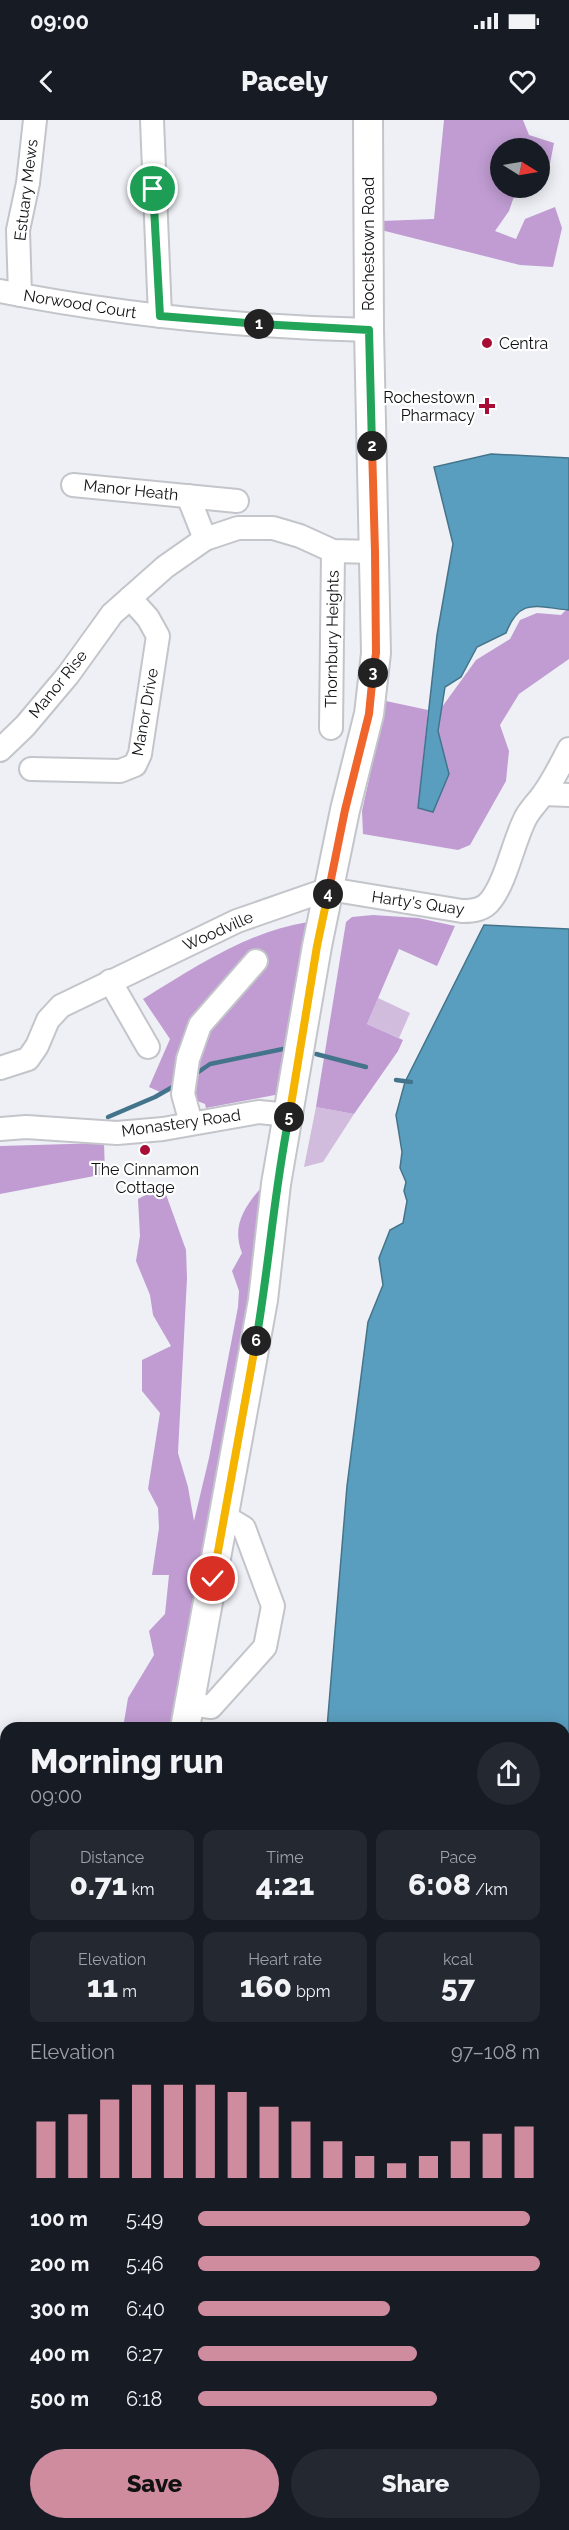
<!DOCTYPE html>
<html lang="en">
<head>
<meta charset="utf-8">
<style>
	:root { --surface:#171b24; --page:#242831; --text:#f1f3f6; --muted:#9ea1a6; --accent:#d08c9f }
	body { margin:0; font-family:Raleway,sans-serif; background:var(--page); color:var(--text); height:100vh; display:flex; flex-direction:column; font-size:22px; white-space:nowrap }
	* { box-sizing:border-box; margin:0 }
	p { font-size:20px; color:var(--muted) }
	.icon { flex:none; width:33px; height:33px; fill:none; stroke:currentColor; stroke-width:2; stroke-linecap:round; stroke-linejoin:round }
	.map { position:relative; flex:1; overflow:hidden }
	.drawer { position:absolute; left:0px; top:1602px; width:570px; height:808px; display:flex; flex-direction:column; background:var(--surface); border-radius:18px 18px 0 0; box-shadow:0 3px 15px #0003 }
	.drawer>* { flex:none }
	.needle { width:39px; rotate:101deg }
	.tools { position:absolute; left:490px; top:18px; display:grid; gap:12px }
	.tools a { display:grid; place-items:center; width:60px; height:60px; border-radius:50%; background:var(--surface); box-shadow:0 3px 15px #0003; font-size:30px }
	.pin { position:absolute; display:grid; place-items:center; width:51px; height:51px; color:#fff; margin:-26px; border:3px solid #fff; border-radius:50%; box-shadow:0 2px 6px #0007 }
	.km { position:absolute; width:30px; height:30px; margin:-15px; border-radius:50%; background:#222; color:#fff; font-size:16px; line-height:30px; text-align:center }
	.round { display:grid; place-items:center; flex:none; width:63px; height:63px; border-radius:32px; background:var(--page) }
	.overview { display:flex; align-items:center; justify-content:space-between; height:102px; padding:0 30px }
	h1 { font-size:33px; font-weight:800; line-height:45px }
	.metrics { display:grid; grid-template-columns:repeat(3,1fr); gap:9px; height:102px; padding:6px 30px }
	.metrics div { display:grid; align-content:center; border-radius:12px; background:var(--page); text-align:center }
	.metrics b { font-size:30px; font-weight:800 }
	.metrics small { font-size:16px; font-weight:400 }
	.metrics p { font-size:16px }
	.chart { height:168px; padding:12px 30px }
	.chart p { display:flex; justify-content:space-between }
	.chart svg { width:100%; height:108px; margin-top:6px; stroke:var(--accent); stroke-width:6 }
	.action { display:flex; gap:12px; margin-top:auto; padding:12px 30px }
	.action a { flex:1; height:69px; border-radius:36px; background:var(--accent); color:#111; font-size:24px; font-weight:800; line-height:69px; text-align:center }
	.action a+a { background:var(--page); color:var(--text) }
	ul { padding:0 30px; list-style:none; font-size:20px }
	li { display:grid; grid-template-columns:96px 72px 1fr; align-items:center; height:45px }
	li i { height:15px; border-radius:8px; background:var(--accent) }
	.status { display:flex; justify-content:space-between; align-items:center; height:42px; padding:0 30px; background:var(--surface); direction:ltr }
	.status svg { height:16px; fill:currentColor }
	header { display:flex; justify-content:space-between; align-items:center; height:78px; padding:0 30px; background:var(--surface); font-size:27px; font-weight:800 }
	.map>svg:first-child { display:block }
	.green { fill:#d2bcdd }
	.forest { fill:#c09cd2 }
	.water { fill:#5a9ebf; stroke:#44748b; stroke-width:1.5 }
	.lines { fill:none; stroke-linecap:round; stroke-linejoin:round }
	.stream { stroke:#44748b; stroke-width:4.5 }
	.minor-casing { stroke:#c3c5ca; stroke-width:26 }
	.major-casing { stroke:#c3c5ca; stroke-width:32 }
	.minor { stroke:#fff; stroke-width:22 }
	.major { stroke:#fff; stroke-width:28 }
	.split-1-casing { stroke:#fff; stroke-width:12 }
	.split-2-casing { stroke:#fff; stroke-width:12 }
	.split-3-casing { stroke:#fff; stroke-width:12 }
	.split-4-casing { stroke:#fff; stroke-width:12 }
	.split-5-casing { stroke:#fff; stroke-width:12 }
	.split-6-casing { stroke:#fff; stroke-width:12 }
	.split-7-casing { stroke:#fff; stroke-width:12 }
	.split-1 { stroke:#22a559; stroke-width:8 }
	.split-2 { stroke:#22a559; stroke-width:8 }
	.split-3 { stroke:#f0652b; stroke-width:8 }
	.split-4 { stroke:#f0652b; stroke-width:8 }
	.split-5 { stroke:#f5b400; stroke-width:8 }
	.split-6 { stroke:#22a559; stroke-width:8 }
	.split-7 { stroke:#f5b400; stroke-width:8 }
	.poi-dot { fill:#a70d35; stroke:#fff; stroke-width:2 }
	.labels { text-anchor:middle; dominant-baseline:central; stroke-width:4.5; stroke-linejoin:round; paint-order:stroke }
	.street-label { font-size:16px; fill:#101113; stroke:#fff }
	.poi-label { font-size:16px; fill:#101113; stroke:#fff; text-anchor:start }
</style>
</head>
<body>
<div class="status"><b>09:00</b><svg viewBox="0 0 49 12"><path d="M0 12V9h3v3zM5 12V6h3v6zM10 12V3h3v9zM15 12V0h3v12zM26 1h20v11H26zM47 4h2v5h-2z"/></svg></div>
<header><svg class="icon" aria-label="back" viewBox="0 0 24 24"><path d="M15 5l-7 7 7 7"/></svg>Pacely<svg class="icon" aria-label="heart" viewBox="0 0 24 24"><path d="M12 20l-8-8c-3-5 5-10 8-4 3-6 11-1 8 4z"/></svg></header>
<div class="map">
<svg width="569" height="2410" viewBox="0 0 569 2410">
	<rect width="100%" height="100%" fill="#eef0f5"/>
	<g class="green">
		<polygon points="378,878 410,893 399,918 367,904"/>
		<polygon points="316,987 354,994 323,1042 304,1047"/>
	</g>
	<g class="forest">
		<polygon points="444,0 523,0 529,15 554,23 546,64 540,65 540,28 501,28 501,68 517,68 509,91 495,111 516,119 525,99 555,87 562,108 553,147 520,145 381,110 381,101 434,99"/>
		<polygon points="569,487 569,539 519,574 500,605 509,631 506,661 470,725 458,730 363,714 362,691 386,581 428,590 418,688 449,654 438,611 442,587 476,540 510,519 520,500 537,493 561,495"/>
		<polygon points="373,795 418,798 455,806 437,846 399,829 367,904 403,920 398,931 354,994 316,987 346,802 352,797"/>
		<path d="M308,802L280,974L206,988L205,984L172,971L160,972L149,967L170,919L143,879C196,847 246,812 308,802Z"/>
		<polygon points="104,1023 105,1054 0,1074 0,1026"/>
		<path d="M163,1066L186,1130L187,1158L178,1333L188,1367L194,1401L209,1338L238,1187L239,1171L232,1151L242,1133C232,1107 243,1089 260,1069L263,1097L176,1608H123L128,1578L154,1535L149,1511L165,1494L169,1455H152L159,1408L158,1388L148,1369L160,1293L142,1271V1240L171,1226L153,1195L150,1175L136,1141L140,1116L138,1079Z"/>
		<polygon points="0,1726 6,1730 6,2069 0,2077"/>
	</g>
	<g class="water">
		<path d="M491,334L569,338V490C536,487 520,477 506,513L477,527L461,557L445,567L438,611L449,654L433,692L418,688L437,515L453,424L434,347Z"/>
		<polygon points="484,805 569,809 569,2406 562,2410 284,2410 278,2405 564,2404 564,1608 327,1608 347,1366 368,1202 383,1165 379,1138 390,1110 403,1103 407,1081 404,1071 406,1062 400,1048 402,1032 396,995 405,962"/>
	</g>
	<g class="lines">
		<g class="stream">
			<polyline points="316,934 366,947"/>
			<polyline points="194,955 210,944 283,929"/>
			<polyline points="396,960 411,962"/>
			<polyline points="108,997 155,977 176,965"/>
		</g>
		<g class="minor-casing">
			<g id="minor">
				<polyline points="152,0 160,196"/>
				<path d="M0,171C121,195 245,207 369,210"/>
				<polyline points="20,175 18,110 28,63 35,0"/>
				<polyline points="73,365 237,381"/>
				<polyline points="188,376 205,419"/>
				<polyline points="331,608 333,431"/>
				<polyline points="0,630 25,606 68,555 112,494 165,447 205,419 238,408 273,408 300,416 333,431 375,432"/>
				<polyline points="31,649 120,651 135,645 140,634 158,516 148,498 130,478"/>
				<polyline points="544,674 569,675"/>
				<polyline points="110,861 148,927"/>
				<path d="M0,948L28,939L37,926L48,900L61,886L237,801L329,769L462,791C473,791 484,790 491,780C506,761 513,723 525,699C529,690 538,682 544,673C554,659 561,644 569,629"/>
				<polyline points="191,1003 183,974 188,939 200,905 256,841"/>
				<polyline points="0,1009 26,1007 117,1013 163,1009 259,992 289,995"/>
				<polyline points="189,1584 211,1587 265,1527 273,1486 244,1408 224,1396"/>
				<polyline points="25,2404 25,2410"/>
			</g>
		</g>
		<g class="major-casing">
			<g id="major">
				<polyline points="185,1608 263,1180 276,1064 317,826 345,690 369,594 376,533 369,210 368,0"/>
				<polyline points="87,2410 88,2404"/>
			</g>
		</g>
		<use href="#minor" class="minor"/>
		<use href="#major" class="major"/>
	</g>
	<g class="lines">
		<g class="split-1-casing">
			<polyline id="split-1" points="153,69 160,196 259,204"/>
		</g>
		<g class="split-2-casing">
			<polyline id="split-2" points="259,204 369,210 372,326"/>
		</g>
		<g class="split-3-casing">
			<polyline id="split-3" points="372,326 375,432 376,533 373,553"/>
		</g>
		<g class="split-4-casing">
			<polyline id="split-4" points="328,774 345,690 369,594 373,553"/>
		</g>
		<g class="split-5-casing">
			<polyline id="split-5" points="289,997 317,826 328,774"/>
		</g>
		<g class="split-6-casing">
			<path id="split-6" d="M256,1221C269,1147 274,1071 289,997"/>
		</g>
		<g class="split-7-casing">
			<polyline id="split-7" points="213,1459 256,1221"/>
		</g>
		<use href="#split-1" class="split-1"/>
		<use href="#split-2" class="split-2"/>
		<use href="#split-3" class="split-3"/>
		<use href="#split-4" class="split-4"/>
		<use href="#split-5" class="split-5"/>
		<use href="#split-6" class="split-6"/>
		<use href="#split-7" class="split-7"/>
	</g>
	<g class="poi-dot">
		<circle cx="487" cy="223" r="6"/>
		<path d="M484 277h6v6h6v6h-6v6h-6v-6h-6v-6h6z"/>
		<circle cx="145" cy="1030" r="6"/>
	</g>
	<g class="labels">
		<g class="street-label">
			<text transform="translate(26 70) rotate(-83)">Estuary Mews</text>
			<text transform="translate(368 124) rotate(-90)">Rochestown Road</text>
			<text transform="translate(80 184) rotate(9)">Norwood Court</text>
			<text transform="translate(131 370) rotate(6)">Manor Heath</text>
			<text transform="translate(332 519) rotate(-89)">Thornbury Heights</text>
			<text transform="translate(58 564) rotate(-51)">Manor Rise</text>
			<text transform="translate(145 592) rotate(-80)">Manor Drive</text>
			<text transform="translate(418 783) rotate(8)">Harty's Quay</text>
			<text transform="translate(218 811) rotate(-24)">Woodville</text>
			<text transform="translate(181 1003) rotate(-8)">Monastery Road</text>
		</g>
		<g class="poi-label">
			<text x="499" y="223">Centra</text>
			<text x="475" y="277" text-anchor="end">Rochestown<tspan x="475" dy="18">Pharmacy</tspan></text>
			<text x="145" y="1049" text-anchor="middle">The Cinnamon<tspan x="145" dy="18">Cottage</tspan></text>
		</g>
	</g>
</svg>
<div class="tools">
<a><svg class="needle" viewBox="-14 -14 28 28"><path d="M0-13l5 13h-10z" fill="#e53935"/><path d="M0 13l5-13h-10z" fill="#9ea1a6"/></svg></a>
</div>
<div class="pin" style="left:153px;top:69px;background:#1e9e55"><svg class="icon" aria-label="arrive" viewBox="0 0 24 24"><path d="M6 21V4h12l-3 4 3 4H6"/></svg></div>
<div class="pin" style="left:213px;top:1459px;background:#d93025"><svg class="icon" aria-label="check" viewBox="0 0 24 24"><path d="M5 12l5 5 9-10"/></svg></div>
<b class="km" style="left:259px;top:204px">1</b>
<b class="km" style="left:372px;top:326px">2</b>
<b class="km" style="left:373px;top:553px">3</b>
<b class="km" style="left:328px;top:774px">4</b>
<b class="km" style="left:289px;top:997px">5</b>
<b class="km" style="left:256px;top:1221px">6</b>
<section class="drawer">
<div class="overview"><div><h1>Morning run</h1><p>09:00</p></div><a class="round"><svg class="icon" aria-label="share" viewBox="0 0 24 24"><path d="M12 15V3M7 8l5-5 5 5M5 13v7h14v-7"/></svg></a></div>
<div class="metrics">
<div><p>Distance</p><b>0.71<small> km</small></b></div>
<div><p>Time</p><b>4:21</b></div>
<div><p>Pace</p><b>6:08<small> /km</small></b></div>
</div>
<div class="metrics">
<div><p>Elevation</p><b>11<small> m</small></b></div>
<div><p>Heart rate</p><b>160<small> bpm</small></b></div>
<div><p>kcal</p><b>57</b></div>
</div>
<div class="chart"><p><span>Elevation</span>97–108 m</p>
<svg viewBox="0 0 160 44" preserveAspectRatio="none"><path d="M5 44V21M15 44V18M25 44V12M35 44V6M45 44V6M55 44V6M65 44V9M75 44V15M85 44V21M95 44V29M105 44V35M115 44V38M125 44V35M135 44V29M145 44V26M155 44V23"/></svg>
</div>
<ul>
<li><b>100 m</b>5:49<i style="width:97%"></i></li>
<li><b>200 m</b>5:46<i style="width:100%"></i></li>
<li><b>300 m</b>6:40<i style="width:56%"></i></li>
<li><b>400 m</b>6:27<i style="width:64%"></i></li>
<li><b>500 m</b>6:18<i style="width:70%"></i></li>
</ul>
<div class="action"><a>Save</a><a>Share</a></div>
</section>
</div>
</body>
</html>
